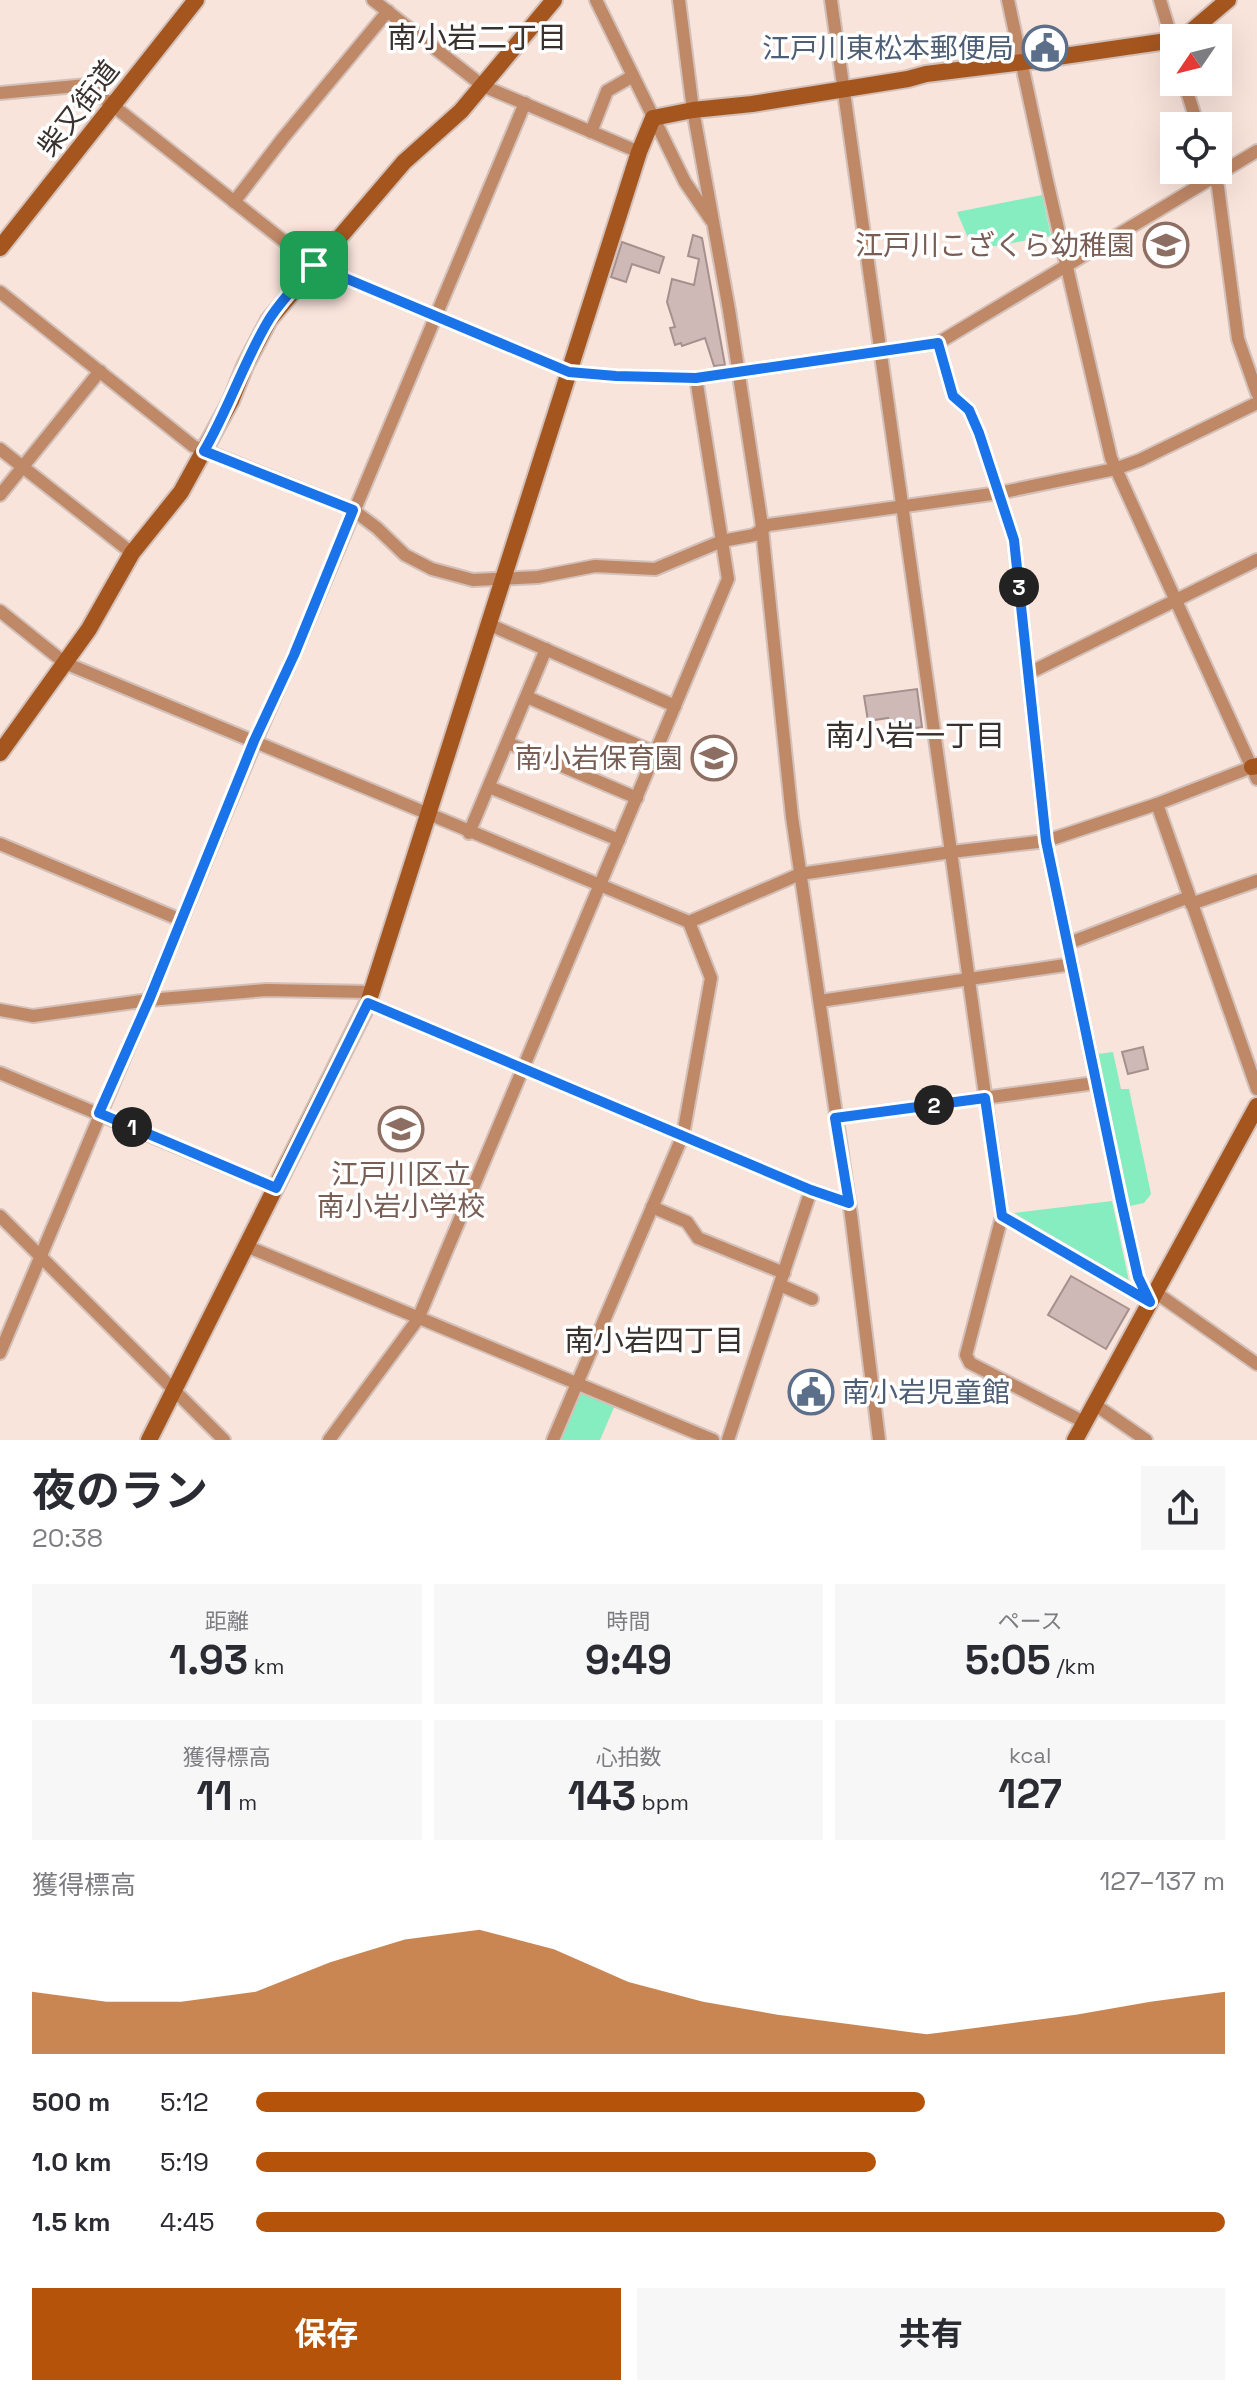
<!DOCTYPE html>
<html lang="ja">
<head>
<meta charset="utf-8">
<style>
	:root { --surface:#fff; --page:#f7f7f7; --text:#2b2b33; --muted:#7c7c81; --accent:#b45309 }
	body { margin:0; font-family:"Space Grotesk","Noto Sans JP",sans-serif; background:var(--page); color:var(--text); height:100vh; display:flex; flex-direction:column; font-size:30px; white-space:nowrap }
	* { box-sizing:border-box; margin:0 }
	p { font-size:26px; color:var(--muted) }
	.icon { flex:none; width:44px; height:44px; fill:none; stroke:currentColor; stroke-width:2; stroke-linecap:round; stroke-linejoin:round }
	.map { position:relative; height:1440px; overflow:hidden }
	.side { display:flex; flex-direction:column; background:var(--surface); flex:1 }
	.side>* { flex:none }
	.needle { width:52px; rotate:235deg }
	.fabs { position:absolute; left:1160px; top:24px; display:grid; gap:16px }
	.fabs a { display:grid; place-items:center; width:72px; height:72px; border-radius:0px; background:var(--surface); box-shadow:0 8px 32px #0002; font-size:40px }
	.pin { position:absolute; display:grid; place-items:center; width:68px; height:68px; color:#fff; margin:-34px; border-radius:16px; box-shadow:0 4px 12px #0006 }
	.km { position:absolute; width:40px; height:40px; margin:-20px; border-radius:50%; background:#222; color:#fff; font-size:22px; line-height:40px; text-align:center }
	.round { display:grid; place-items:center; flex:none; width:84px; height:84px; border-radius:0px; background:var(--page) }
	.overview { display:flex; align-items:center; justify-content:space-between; height:136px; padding:0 32px }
	h1 { font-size:44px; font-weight:700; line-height:60px }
	.metrics { display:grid; grid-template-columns:repeat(3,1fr); gap:12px; height:136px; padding:8px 32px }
	.metrics div { display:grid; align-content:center; border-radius:0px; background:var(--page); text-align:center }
	.metrics b { font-size:40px; font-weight:700 }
	.metrics small { font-size:22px; font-weight:400 }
	.metrics p { font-size:22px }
	.chart { height:224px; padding:16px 32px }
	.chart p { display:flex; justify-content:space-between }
	.chart svg { width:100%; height:144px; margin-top:8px; fill:var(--accent); opacity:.7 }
	.cta { display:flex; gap:16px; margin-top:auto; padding:16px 32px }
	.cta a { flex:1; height:92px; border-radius:0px; background:var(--accent); color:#fff; font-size:32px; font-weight:700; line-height:92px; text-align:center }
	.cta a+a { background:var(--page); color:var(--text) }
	ul { padding:0 32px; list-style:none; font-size:26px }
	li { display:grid; grid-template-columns:128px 96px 1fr; align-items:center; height:60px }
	li i { height:20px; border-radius:10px; background:var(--accent) }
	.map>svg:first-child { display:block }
	.green { fill:#85edbf }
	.building { fill:#cfb9b7; stroke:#a6908e; stroke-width:2 }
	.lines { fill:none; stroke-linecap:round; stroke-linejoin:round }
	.street-casing { stroke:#d3c0b9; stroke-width:16 }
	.secondary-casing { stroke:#d3c0b9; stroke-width:20 }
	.street { stroke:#bf8867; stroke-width:12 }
	.secondary { stroke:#a5561f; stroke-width:16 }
	.route-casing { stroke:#fff; stroke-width:16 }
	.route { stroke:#1a73e8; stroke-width:10 }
	.labels { text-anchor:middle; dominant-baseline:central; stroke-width:7; stroke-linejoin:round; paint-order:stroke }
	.service-label { font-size:28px; fill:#4e5e75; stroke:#fff; text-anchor:end }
	.street-label { font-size:28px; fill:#3a322f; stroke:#fff }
	.education-label { font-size:28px; fill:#785e54; stroke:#fff; text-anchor:end }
	.neighbourhood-label { font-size:30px; fill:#3a322f; stroke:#fff }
</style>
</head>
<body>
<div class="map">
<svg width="1257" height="1440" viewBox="0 0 1257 1440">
	<rect width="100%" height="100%" fill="#f9e4db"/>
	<g class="green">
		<polygon points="1042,195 1051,236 973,250 957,212"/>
		<polygon points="1113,1052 1121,1089 1129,1089 1151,1194 1144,1203 1130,1206 1098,1054"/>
		<polygon points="1112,1201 1129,1281 1014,1213"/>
		<polygon points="579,1390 615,1405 600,1440 558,1440"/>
	</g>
	<g class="building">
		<polygon points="693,235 702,238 725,365 714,366 705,338 682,346 681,343 675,345 670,328 675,327 667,302 672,279 694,285 699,259 688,256"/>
		<polygon points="622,242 664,257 659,273 632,264 626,282 611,277"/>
		<polygon points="917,689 922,727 890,732 888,718 868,721 864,696"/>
		<polygon points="1143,1047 1148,1069 1128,1074 1122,1052"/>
		<polygon points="1071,1276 1129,1309 1106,1349 1048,1315"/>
	</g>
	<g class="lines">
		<g class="street-casing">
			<g id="street">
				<polyline points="373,0 483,86 639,152"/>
				<polyline points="596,0 685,182 711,220"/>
				<polyline points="679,0 693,110 729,310 761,519 792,817 851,1215 879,1440"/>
				<polyline points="1008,0 1047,181 1111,458 1257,779"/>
				<polyline points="1160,0 1174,46"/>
				<polyline points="1184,82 1198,126"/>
				<polyline points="0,93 87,85 314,265 569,372 616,376 696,378 938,343 1257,151"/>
				<polyline points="591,132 607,91 633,76"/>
				<polyline points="1212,170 1218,187 1238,339 1257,393"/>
				<polyline points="234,202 283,138 388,11"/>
				<polyline points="0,292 193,446 353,510 377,528 405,555 432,569 473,580 538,577 595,566 655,569 722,541 754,535 768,525 999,493 1115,469 1140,460 1257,403"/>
				<polyline points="938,343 953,396 969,410 979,433 1014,540 1046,841 1121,1201 1138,1277 1150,1302"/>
				<polyline points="0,449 132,553"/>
				<polyline points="0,495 100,371"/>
				<polyline points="0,611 65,663 689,922 800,874 951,852 831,0"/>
				<polyline points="488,624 675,706"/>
				<polyline points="1029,673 1257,560"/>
				<polyline points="527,697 656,753"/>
				<polyline points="508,743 637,798"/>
				<polyline points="489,787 619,840"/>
				<polyline points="1157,804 1257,1089"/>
				<polyline points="469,833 546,649"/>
				<polyline points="0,844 181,920"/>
				<polyline points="1191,904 1257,881"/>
				<polyline points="1069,943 1189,897"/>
				<polyline points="820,1001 1072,964"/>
				<polyline points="368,1003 811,1190 849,1203"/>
				<polyline points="0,1010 33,1016 149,1000 266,990 371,992"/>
				<polyline points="0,1073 276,1188"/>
				<polyline points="835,1118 1095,1083"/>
				<polyline points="652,1207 687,1222 698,1238 784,1273"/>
				<polyline points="0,1216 224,1440"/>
				<polyline points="1002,1216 1150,1302"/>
				<polyline points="246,1246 713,1440"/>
				<polyline points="780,1285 812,1299"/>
				<polyline points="1155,1292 1257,1364"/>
				<path d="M0,1353C48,1236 98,1119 148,1001C197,886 241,769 294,655L525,103"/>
				<polyline points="1094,1404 1146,1440"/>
				<polyline points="1084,1422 970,1363 966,1355 1002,1216 951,852 1046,841 1157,804 1252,767"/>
				<polyline points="329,1440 418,1319 728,579 696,378"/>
				<polyline points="553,1440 683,1135 711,978 689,922"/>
				<polyline points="728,1440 811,1190"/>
			</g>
		</g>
		<g class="secondary-casing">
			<g id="secondary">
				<polyline points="1178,38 1188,34 1228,0"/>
				<polyline points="0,248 196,0"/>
				<polyline points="0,753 89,629 132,553 181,492 231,401 245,366 269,320 404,162 461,111 554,0"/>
				<polyline points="1252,767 1257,766"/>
				<polyline points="149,1440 368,1003 639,152 653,118 693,110 752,104 908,79 926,74 1023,62 1174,40"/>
				<polyline points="1075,1440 1257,1106"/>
			</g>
		</g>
		<use href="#street" class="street"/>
		<use href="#secondary" class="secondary"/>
	</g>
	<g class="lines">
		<g class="route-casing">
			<path id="route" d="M314,265L569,372L616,376L696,378L938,343L953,396L969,410L979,433L1014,540L1046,841L1121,1201L1138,1277L1150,1302L1002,1216L985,1098L835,1118L849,1203L811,1190L368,1003L276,1188L99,1113L149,1000L254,741L294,655L353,510L204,451C228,410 243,364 267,323C279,302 299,283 314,265Z"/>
		</g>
		<use href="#route" class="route"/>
	</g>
	<defs>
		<g id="civic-ring" transform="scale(2.3)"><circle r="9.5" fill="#fff" stroke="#5c6f8a" stroke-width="1.5"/><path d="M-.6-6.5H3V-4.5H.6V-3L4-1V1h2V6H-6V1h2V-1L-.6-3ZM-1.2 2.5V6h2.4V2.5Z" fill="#5c6f8a"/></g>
		<g id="school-ring" transform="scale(2.3)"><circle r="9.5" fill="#fff" stroke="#8d6e63" stroke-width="1.5"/><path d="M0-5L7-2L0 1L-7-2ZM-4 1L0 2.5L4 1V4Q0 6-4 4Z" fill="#8d6e63"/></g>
	</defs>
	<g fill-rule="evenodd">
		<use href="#civic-ring" x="1045" y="48"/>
		<use href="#school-ring" x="1166" y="245"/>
		<use href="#school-ring" x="714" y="758"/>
		<use href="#school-ring" x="401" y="1129"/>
		<use href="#civic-ring" x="811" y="1392"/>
	</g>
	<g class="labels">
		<g class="service-label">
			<text x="1014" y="48">江戸川東松本郵便局</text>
			<text x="842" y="1392" text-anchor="start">南小岩児童館</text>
		</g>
		<g class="street-label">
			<text transform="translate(78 108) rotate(-52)">柴又街道</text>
		</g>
		<g class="education-label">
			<text x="1135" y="245">江戸川こざくら幼稚園</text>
			<text x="683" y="758">南小岩保育園</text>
			<text x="401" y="1174" text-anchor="middle">江戸川区立<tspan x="401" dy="32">南小岩小学校</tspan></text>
		</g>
		<g class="neighbourhood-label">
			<text x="477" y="37">南小岩二丁目</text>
			<text x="915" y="735">南小岩一丁目</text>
			<text x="654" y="1340">南小岩四丁目</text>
		</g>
	</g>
</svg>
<div class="fabs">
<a><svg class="needle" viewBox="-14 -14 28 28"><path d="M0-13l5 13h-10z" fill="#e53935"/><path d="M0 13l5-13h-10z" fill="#7c7c81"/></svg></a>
<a><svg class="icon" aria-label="locate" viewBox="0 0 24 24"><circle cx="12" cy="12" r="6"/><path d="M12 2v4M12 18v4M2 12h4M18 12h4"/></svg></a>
</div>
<div class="pin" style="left:314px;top:265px;background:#1e9e55"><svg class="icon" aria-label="arrive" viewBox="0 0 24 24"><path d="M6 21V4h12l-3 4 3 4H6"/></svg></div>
<b class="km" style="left:132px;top:1127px">1</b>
<b class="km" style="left:934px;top:1105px">2</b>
<b class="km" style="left:1019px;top:587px">3</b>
</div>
<section class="side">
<div class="overview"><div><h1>夜のラン</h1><p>20:38</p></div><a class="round"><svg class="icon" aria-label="share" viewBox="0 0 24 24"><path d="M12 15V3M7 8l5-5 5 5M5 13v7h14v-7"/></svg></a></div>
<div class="metrics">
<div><p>距離</p><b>1.93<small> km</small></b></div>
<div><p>時間</p><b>9:49</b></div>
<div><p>ペース</p><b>5:05<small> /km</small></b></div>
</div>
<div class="metrics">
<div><p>獲得標高</p><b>11<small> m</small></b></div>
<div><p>心拍数</p><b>143<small> bpm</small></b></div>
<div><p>kcal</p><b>127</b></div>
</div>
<div class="chart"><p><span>獲得標高</span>127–137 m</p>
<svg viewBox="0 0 160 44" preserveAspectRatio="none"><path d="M0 44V25L10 28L20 28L30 25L40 16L50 9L60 6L70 12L80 22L90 28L100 32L110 35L120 38L130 35L140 32L150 28L160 25V44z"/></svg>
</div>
<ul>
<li><b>500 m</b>5:12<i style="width:69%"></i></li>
<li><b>1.0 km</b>5:19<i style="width:64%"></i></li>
<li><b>1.5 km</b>4:45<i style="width:100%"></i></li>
</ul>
<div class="cta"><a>保存</a><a>共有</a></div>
</section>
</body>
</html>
